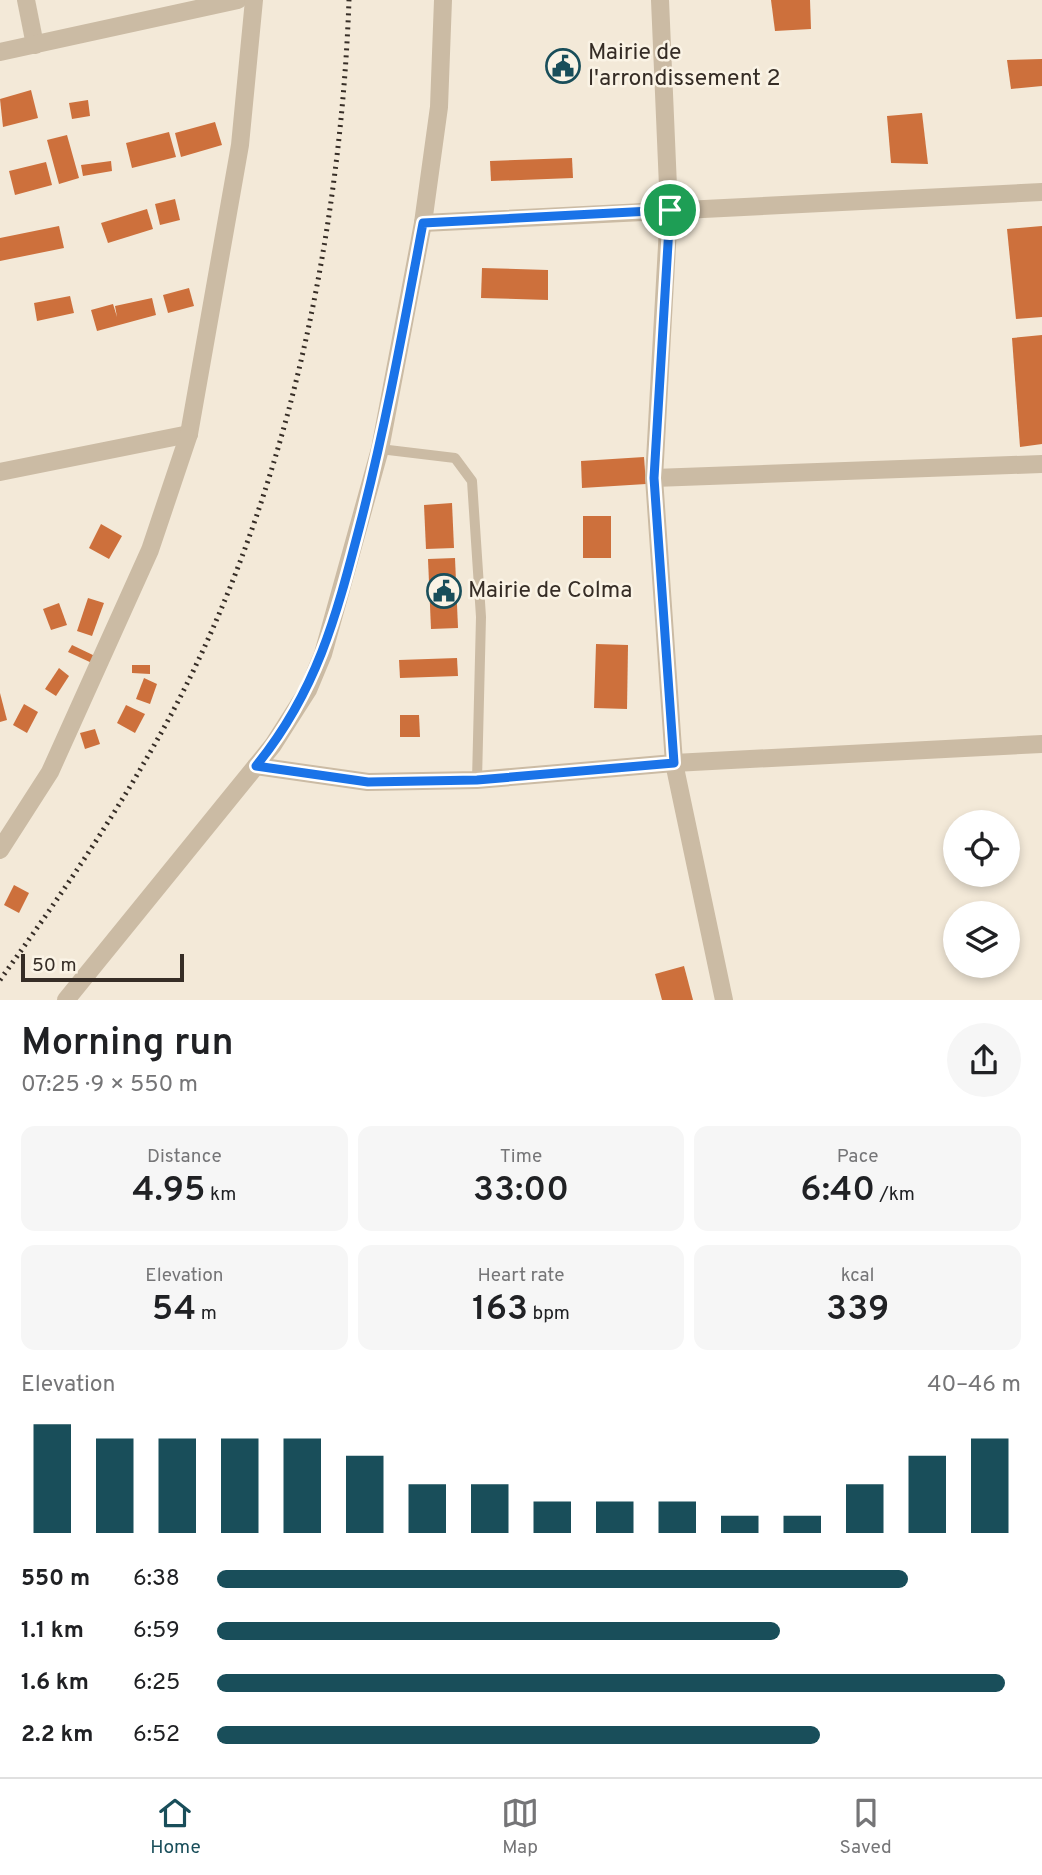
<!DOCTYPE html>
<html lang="en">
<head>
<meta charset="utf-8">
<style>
	:root { --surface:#fff; --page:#f6f6f6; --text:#202124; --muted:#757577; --line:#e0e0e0; --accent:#194e5a }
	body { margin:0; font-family:Overpass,sans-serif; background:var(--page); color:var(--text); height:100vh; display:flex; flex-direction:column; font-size:26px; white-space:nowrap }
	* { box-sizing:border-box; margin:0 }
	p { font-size:23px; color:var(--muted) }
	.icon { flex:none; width:38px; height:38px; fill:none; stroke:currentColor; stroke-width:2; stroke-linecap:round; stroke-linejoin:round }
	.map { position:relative; height:1000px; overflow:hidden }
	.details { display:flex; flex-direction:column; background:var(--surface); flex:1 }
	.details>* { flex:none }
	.buttons { position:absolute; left:943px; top:810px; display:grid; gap:14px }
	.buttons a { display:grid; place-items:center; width:77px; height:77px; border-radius:50%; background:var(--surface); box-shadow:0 4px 10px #0003; font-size:35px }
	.scale { position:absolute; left:21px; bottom:18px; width:163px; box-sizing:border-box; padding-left:7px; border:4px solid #362d26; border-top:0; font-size:19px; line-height:24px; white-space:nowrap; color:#362d26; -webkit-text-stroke:5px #faf3e5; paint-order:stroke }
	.pin { position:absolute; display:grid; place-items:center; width:60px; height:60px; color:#fff; margin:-30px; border:4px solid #fff; border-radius:50%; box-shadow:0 2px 7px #0007 }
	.round { display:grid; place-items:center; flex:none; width:74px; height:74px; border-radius:37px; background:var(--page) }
	.summary { display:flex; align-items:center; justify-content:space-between; height:119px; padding:0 21px }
	h1 { font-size:38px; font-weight:600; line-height:52px }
	.stats { display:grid; grid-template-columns:repeat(3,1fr); gap:10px; height:119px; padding:7px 21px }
	.stats div { display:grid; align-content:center; border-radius:14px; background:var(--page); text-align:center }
	.stats b { font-size:35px; font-weight:600 }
	.stats small { font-size:19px; font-weight:400 }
	.stats p { font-size:19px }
	.chart { height:196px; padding:14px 21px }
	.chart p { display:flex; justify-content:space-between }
	.chart svg { width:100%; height:126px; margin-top:7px; stroke:var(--accent); stroke-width:6 }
	ul { padding:0 21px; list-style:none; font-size:23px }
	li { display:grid; grid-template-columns:112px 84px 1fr; align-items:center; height:52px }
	li i { height:18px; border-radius:9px; background:var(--accent) }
	.dock { display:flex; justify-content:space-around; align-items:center; height:98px; border-top:2px solid var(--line); background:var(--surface); font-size:19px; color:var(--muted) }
	.dock a { display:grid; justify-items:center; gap:4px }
	.dock .on { color:var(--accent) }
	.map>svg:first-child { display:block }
	.building { fill:#cd703c }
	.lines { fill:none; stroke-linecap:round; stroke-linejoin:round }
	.lane { stroke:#cbbba4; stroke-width:10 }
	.street { stroke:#cbbba4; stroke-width:18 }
	.rail { stroke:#362d26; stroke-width:5; stroke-dasharray:2 5; stroke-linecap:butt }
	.route-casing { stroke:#fff; stroke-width:14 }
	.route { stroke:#1a73e8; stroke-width:9 }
	.labels { text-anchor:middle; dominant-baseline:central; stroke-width:5; stroke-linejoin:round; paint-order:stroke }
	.poi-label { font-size:23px; fill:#362d26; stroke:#faf3e5; text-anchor:start }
</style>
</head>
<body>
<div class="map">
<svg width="1042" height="1000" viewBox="0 0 1042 1000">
	<rect width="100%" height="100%" fill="#f3e9d8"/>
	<g class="building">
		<polygon points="771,0 810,0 811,29 775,31"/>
		<polygon points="1042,59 1042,86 1011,89 1007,60"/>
		<polygon points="31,90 38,118 3,127 0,99"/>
		<polygon points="88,100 90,116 72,119 69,103"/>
		<polygon points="922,113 928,164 891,163 887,116"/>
		<polygon points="215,122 222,145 181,157 175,133"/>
		<polygon points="169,132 176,157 132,168 126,143"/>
		<polygon points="67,135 79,178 59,184 47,140"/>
		<polygon points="572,158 573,178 491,181 490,161"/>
		<polygon points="111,161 112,171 83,176 81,165"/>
		<polygon points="46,162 52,185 15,195 9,171"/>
		<polygon points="175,199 180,220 160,225 155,204"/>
		<polygon points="147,209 153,229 108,243 101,223"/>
		<polygon points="59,226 64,248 0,261 0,238"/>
		<polygon points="1042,226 1042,317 1016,319 1007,229"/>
		<polygon points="482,268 548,270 548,300 481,298"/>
		<polygon points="189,288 194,306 168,313 163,295"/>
		<polygon points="70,296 74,313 37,321 34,303"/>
		<polygon points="152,298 156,315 97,331 91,310 113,304 117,317 115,306"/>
		<polygon points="1042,335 1042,444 1020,447 1012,338"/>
		<polygon points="644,457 646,484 582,488 581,461"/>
		<polygon points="452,503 454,548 426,549 424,505"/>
		<rect x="583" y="516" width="28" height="42"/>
		<polygon points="101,524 122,536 109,559 89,548"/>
		<polygon points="455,558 458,628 431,629 428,559"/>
		<polygon points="88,598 104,603 92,636 77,631"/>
		<polygon points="59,603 67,625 51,630 43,609"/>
		<polygon points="596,644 628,645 627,709 594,708"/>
		<polygon points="72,645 95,656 92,663 68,652"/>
		<polygon points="457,658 458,676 400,678 399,660"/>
		<polygon points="132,665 150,665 150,674 132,673"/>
		<polygon points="59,668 69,676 56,696 45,689"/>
		<polygon points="144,678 157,684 150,704 136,699"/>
		<polygon points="0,693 7,720 0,722"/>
		<polygon points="24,704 38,712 27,733 13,725"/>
		<polygon points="126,705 145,714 135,733 117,723"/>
		<polygon points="400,715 419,715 420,737 400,737"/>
		<polygon points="95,729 100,744 85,749 80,733"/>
		<polygon points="14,885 29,893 19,913 4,905"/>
		<polygon points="684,966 693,1000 662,1000 655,974"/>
	</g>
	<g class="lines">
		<polyline class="lane" points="380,449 455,458 472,481 481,617 477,780"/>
		<g class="street">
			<polyline points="26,0 35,45"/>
			<polyline points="660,0 669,210 654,478 674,763 724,1000"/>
			<polyline points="0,52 238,0"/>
			<polyline points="423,223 1042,192"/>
			<polyline points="0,472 189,434"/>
			<polyline points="654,478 1042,464"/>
			<polyline points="256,766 368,782 477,780 674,763 1042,744"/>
			<polyline points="0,850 50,772 150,550 189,434 240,145 254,0"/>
			<polyline points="66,1000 273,745 308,690 323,654 380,449 423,223 439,107 443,0"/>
		</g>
		<path class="rail" d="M0,980C54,905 106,830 152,749C279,529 340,252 349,0"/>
	</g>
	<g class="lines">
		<g class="route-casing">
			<path id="route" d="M670,210L654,478L674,763L477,780L368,782L256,766C317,691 336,617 360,525C386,425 404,324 423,223Z"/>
		</g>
		<use href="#route" class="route"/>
	</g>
	<defs>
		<g id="civic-ring" transform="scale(1.75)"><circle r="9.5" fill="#faf3e5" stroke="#194e5a" stroke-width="1.5"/><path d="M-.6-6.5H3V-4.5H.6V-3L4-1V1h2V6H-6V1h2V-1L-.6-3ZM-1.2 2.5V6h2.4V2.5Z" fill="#194e5a"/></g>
	</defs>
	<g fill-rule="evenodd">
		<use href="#civic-ring" x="563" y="66"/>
		<use href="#civic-ring" x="444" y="591"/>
	</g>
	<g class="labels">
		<g class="poi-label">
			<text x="588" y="53">Mairie de<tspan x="588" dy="26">l'arrondissement 2</tspan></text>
			<text x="468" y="591">Mairie de Colma</text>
		</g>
	</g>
</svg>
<div class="buttons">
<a><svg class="icon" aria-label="locate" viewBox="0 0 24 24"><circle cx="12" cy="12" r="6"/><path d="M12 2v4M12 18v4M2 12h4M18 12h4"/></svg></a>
<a><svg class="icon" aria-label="layers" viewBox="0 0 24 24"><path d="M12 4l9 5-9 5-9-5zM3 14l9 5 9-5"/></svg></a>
</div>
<div class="scale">50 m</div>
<div class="pin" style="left:670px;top:210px;background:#1e9e55"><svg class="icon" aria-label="arrive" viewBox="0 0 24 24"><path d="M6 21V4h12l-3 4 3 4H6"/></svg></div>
</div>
<section class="details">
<div class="summary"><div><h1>Morning run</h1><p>07:25 · 9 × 550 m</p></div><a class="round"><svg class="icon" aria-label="share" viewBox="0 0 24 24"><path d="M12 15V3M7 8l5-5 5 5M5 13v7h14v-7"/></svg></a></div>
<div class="stats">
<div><p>Distance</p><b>4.95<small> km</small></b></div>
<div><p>Time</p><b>33:00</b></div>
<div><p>Pace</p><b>6:40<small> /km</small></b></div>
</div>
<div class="stats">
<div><p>Elevation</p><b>54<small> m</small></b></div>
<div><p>Heart rate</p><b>163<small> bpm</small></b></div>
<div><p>kcal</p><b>339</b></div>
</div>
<div class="chart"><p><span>Elevation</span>40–46 m</p>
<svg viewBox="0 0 160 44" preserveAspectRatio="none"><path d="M5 44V6M15 44V11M25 44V11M35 44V11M45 44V11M55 44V17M65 44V27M75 44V27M85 44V33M95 44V33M105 44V33M115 44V38M125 44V38M135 44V27M145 44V17M155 44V11"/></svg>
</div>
<ul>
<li><b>550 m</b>6:38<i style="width:86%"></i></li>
<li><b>1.1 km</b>6:59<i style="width:70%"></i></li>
<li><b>1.6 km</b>6:25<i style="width:98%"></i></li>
<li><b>2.2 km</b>6:52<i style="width:75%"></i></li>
</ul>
</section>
<nav class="dock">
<a class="on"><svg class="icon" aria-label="home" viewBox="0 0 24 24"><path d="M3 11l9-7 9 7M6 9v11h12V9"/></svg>Home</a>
<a><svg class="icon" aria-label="map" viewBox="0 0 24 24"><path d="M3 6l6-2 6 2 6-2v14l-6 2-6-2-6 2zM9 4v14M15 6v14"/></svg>Map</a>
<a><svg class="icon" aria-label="saved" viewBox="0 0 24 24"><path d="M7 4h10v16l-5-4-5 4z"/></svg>Saved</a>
</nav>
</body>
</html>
